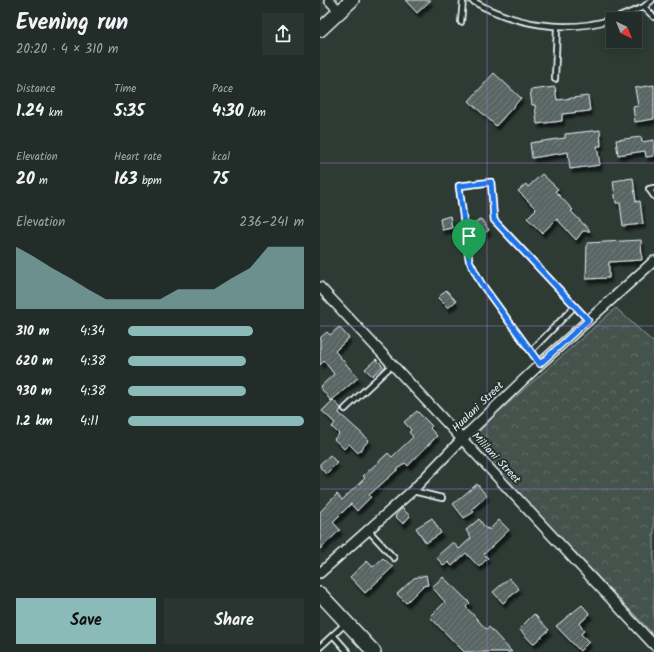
<!DOCTYPE html>
<html lang="en">
<head>
<meta charset="utf-8">
<style>
	:root { --surface:#222c28; --page:#2a3430; --text:#f1f3f6; --muted:#a2a7a8; --line:#3f4845; --accent:#8bbbb9 }
	body { margin:0; font-family:Kalam,sans-serif; background:var(--page); color:var(--text); height:100vh; display:flex; flex-direction:column; font-size:15px; white-space:nowrap }
	* { box-sizing:border-box; margin:0 }
	p { font-size:13px; color:var(--muted) }
	.icon { flex:none; width:22px; height:22px; fill:none; stroke:currentColor; stroke-width:2; stroke-linecap:round; stroke-linejoin:round }
	.map { position:relative; flex:1; overflow:hidden }
	.drawer { display:flex; flex-direction:column; background:var(--surface); width:320px }
	.drawer>* { flex:none }
	.needle { width:26px; rotate:137deg }
	.tools { position:absolute; left:286px; top:12px; display:grid; gap:8px }
	.tools a { display:grid; place-items:center; width:36px; height:36px; border-radius:0px; background:var(--surface); box-shadow:0 2px 10px #0003,0 0 0 1px var(--line); font-size:20px }
	.pin { position:absolute; display:grid; place-items:center; width:34px; height:34px; color:#fff; margin:-41px -17px; border-radius:50% 50% 50% 0; rotate:-45deg; box-shadow:0 0 4px #0007 }
	.pin .icon { rotate:45deg }
	.round { display:grid; place-items:center; flex:none; width:42px; height:42px; border-radius:0px; background:var(--page) }
	.overview { display:flex; align-items:center; justify-content:space-between; height:68px; padding:0 16px }
	h1 { font-size:22px; font-weight:700; line-height:30px }
	.stats { display:grid; grid-template-columns:repeat(3,1fr); gap:6px; height:68px; padding:4px 16px }
	.stats div { display:grid; align-content:center }
	.stats b { font-size:17px; font-weight:700 }
	.stats small { font-size:11px; font-weight:400 }
	.stats p { font-size:11px }
	.chart { height:112px; padding:8px 16px }
	.chart p { display:flex; justify-content:space-between }
	.chart svg { width:100%; height:72px; margin-top:4px; fill:var(--accent); opacity:.7 }
	.action { display:flex; gap:8px; margin-top:auto; padding:8px 16px }
	.action a { flex:1; height:46px; border-radius:0px; background:var(--accent); color:#111; font-size:16px; font-weight:700; line-height:46px; text-align:center }
	.action a+a { background:var(--page); color:var(--text) }
	ul { padding:0 16px; list-style:none; font-size:13px }
	li { display:grid; grid-template-columns:64px 48px 1fr; align-items:center; height:30px }
	li i { height:10px; border-radius:5px; background:var(--accent) }
	main { display:flex; flex:1; min-height:0 }
	.map>svg:first-child { display:block }
	.forest { fill:url(#forest-crowns); stroke:#96a2a3 }
	.building { fill:url(#building-hatch); stroke:#e8f1f8; filter:url(#shadow) }
	.lines { fill:none; stroke-linecap:round; stroke-linejoin:round }
	.lane-casing { stroke:#e8f1f8; stroke-width:8 }
	.street-casing { stroke:#e8f1f8; stroke-width:12 }
	.secondary-casing { stroke:#e8f1f8; stroke-width:16 }
	.lane { stroke:#26332d; stroke-width:4.5 }
	.street { stroke:#26332d; stroke-width:9 }
	.secondary { stroke:#26332d; stroke-width:13 }
	.route-casing { stroke:#fff; stroke-width:8 }
	.route { stroke:#1a73e8; stroke-width:5 }
	.grid { fill:none; stroke:#a171d3; stroke-width:1; stroke-opacity:0.55 }
	.labels { text-anchor:middle; dominant-baseline:central; stroke-width:4; stroke-linejoin:round; paint-order:stroke }
	.street-label { font-size:11px; fill:#e8f1f8; stroke:#26332d }
</style>
</head>
<body>
<main>
<section class="drawer">
<div class="overview"><div><h1>Evening run</h1><p>20:20 · 4 × 310 m</p></div><a class="round"><svg class="icon" aria-label="share" viewBox="0 0 24 24"><path d="M12 15V3M7 8l5-5 5 5M5 13v7h14v-7"/></svg></a></div>
<div class="stats">
<div><p>Distance</p><b>1.24<small> km</small></b></div>
<div><p>Time</p><b>5:35</b></div>
<div><p>Pace</p><b>4:30<small> /km</small></b></div>
</div>
<div class="stats">
<div><p>Elevation</p><b>20<small> m</small></b></div>
<div><p>Heart rate</p><b>163<small> bpm</small></b></div>
<div><p>kcal</p><b>75</b></div>
</div>
<div class="chart"><p><span>Elevation</span>236–241 m</p>
<svg viewBox="0 0 160 44" preserveAspectRatio="none"><path d="M0 44V6L10 12L20 19L30 25L40 32L50 38L60 38L70 38L80 38L90 32L100 32L110 32L120 25L130 19L140 6L150 6L160 6V44z"/></svg>
</div>
<ul>
<li><b>310 m</b>4:34<i style="width:71%"></i></li>
<li><b>620 m</b>4:38<i style="width:67%"></i></li>
<li><b>930 m</b>4:38<i style="width:67%"></i></li>
<li><b>1.2 km</b>4:11<i style="width:100%"></i></li>
</ul>
<div class="action"><a>Save</a><a>Share</a></div>
</section>
<div class="map">
<svg width="334" height="652" viewBox="0 0 334 652">
	<defs>
		<pattern id="forest-crowns" width="20" height="18" patternUnits="userSpaceOnUse"><rect width="20" height="18" fill="#45524e"/><path d="M2 6a3 3 0 1 1 6 0M12 15a3 3 0 1 1 6 0" fill="none" stroke="#606b68"/></pattern>
		<pattern id="building-hatch" width="6" height="6" patternUnits="userSpaceOnUse"><rect width="6" height="6" fill="#596563"/><path d="M-1 1l2-2M0 6l6-6M5 7l2-2" fill="none" stroke="#717c7a"/></pattern>
		<filter id="shadow"><feDropShadow dx="2.5" dy="4.5" stdDeviation="1" flood-color="#0009"/></filter>
	</defs>
	<rect width="100%" height="100%" fill="#2e3b35"/>
	<filter id="ink" filterUnits="userSpaceOnUse"><feTurbulence type="fractalNoise" baseFrequency=".025" numOctaves="2"/><feDisplacementMap in="SourceGraphic" scale="8" xChannelSelector="R" yChannelSelector="G"/><feConvolveMatrix kernelMatrix="1 2 1 2 8 2 1 2 1" color-interpolation-filters="sRGB"/></filter>
	<g filter="url(#ink)">
		<polygon class="forest" points="296,308 334,343 334,635 160,453 157,434 173,417"/>
		<g class="building">
			<polygon points="85,0 111,0 97,13"/>
			<polygon points="174,73 201,98 176,126 149,101"/>
			<polygon points="334,85 334,119 315,122 313,107 318,106 315,88"/>
			<polygon points="235,87 237,100 268,96 270,111 242,114 242,121 217,124 215,105 212,105 210,90"/>
			<polygon points="280,130 281,146 277,146 280,165 250,169 248,152 212,158 210,143 245,138 245,134"/>
			<polygon points="321,137 322,142 334,140 334,156 326,157 325,151 298,155 296,140"/>
			<polygon points="222,174 238,189 235,191 253,210 251,211 270,231 263,231 256,240 237,219 222,233 207,218 216,209 198,191 206,184 208,187"/>
			<polygon points="313,178 316,202 320,201 323,224 303,226 300,203 296,203 293,181"/>
			<polygon points="130,216 132,228 122,230 120,219"/>
			<polygon points="161,219 169,230 159,237 152,225"/>
			<polygon points="321,240 322,260 289,262 289,278 266,279 267,243"/>
			<polygon points="126,290 136,301 128,308 118,298"/>
			<polygon points="19,327 29,338 15,351 38,378 11,401 0,387 14,374 4,361 0,365 0,338 7,332 10,335"/>
			<polygon points="56,359 63,366 52,376 45,369"/>
			<polygon points="13,400 21,408 19,413 49,440 38,453 29,444 24,449 14,439 19,434 12,427 15,423 2,411"/>
			<polygon points="97,411 112,426 110,428 117,436 88,466 85,463 49,495 51,497 37,511 31,504 13,522 20,530 0,549 0,512 17,494 22,500 45,478 43,476 68,453 72,457 93,437 89,432 91,430 84,422"/>
			<polygon points="10,455 17,463 6,474 0,467 0,464"/>
			<polygon points="157,484 167,496 152,509 154,512 144,518 133,504"/>
			<polygon points="82,508 90,516 83,524 75,516"/>
			<polygon points="112,518 121,533 106,543 96,528"/>
			<polygon points="159,519 166,529 168,528 169,530 179,520 189,530 164,554 168,558 159,567 146,553 132,566 128,562 124,566 116,557 133,542 139,549 151,538 146,530"/>
			<polygon points="63,558 73,567 45,593 30,577 47,561 53,567"/>
			<polygon points="106,575 108,585 103,586 86,603 77,594 94,578"/>
			<polygon points="123,577 150,603 146,607 166,629 169,627 192,652 144,652 110,617 125,602 112,587"/>
			<polygon points="189,578 199,589 183,603 173,592"/>
			<polygon points="262,605 270,614 259,624 265,630 261,634 269,642 260,651 236,626"/>
			<polygon points="214,614 229,630 213,644 199,629"/>
		</g>
		<g class="lines">
			<g class="lane-casing">
				<g id="lane">
					<path d="M151,0C193,25 246,34 293,19"/>
					<polyline points="324,7 334,17"/>
					<polyline points="294,19 324,7 332,0"/>
					<polyline points="141,22 143,0"/>
					<polyline points="235,79 237,27"/>
					<polyline points="334,188 329,189 334,196"/>
					<polyline points="211,351 255,306"/>
					<polyline points="220,364 161,283 149,260 139,186 171,182 174,220 268,320"/>
					<polyline points="25,409 72,365"/>
					<polyline points="93,491 122,498"/>
					<polyline points="48,530 74,558"/>
					<polyline points="13,635 28,652"/>
					<polyline points="0,647 25,624"/>
				</g>
			</g>
			<g class="street-casing">
				<g id="street">
					<polyline points="9,0 20,12"/>
					<polyline points="0,287 334,645"/>
					<polyline points="0,573 92,491 142,439 220,364 334,261"/>
				</g>
			</g>
			<g class="secondary-casing">
				<g id="secondary">
					<polyline points="0,30 32,0"/>
					<polyline points="0,594 54,652"/>
				</g>
			</g>
			<use href="#lane" class="lane"/>
			<use href="#street" class="street"/>
			<use href="#secondary" class="secondary"/>
		</g>
	</g>
	<g class="lines" filter="url(#ink)">
		<g class="route-casing">
			<polygon id="route" points="171,182 174,220 268,320 220,364 161,283 149,260 139,186"/>
		</g>
		<use href="#route" class="route"/>
	</g>
	<path class="grid" d="M167,0V652M0,163H334M0,326H334M0,489H334"/>
	<g class="labels">
		<g class="street-label">
			<text transform="translate(158 407) rotate(-44)">Hualani Street</text>
			<text transform="translate(176 458) rotate(47)">Mililani Street</text>
		</g>
	</g>
</svg>
<div class="tools">
<a><svg class="needle" viewBox="-14 -14 28 28"><path d="M0-13l5 13h-10z" fill="#e53935"/><path d="M0 13l5-13h-10z" fill="#a2a7a8"/></svg></a>
</div>
<div class="pin" style="left:149px;top:260px;background:#1e9e55"><svg class="icon" aria-label="arrive" viewBox="0 0 24 24"><path d="M6 21V4h12l-3 4 3 4H6"/></svg></div>
</div>
</main>
</body>
</html>
